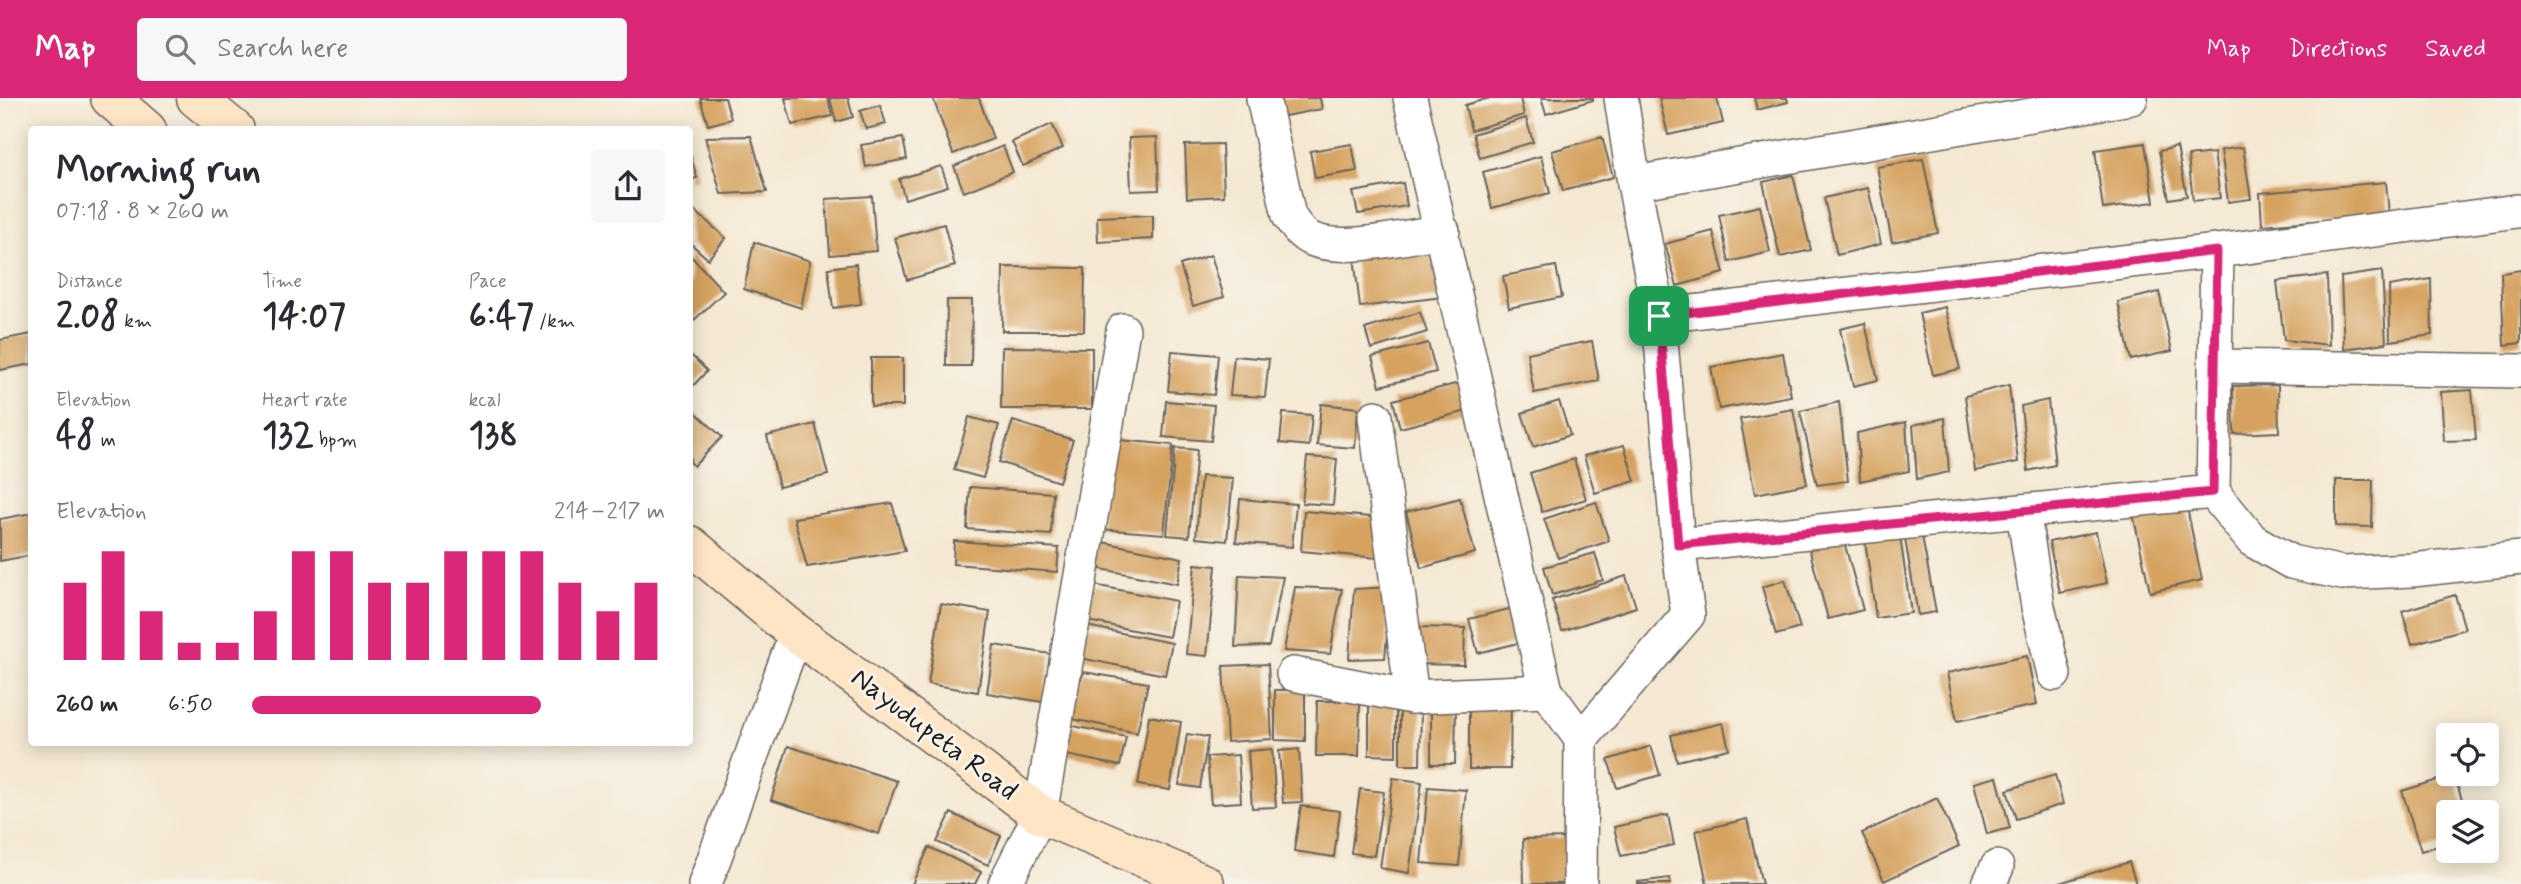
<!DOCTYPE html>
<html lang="en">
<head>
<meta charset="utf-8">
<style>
	:root { --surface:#fff; --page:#f7f7f7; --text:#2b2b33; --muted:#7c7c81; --accent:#db2777 }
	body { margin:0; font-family:Mynerve,sans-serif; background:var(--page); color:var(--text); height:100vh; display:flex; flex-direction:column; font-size:26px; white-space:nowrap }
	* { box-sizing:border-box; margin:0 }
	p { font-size:23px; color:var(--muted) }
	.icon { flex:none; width:38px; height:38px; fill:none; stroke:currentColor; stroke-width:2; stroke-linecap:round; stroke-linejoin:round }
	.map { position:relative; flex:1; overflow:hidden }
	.drawer { position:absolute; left:28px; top:28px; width:665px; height:620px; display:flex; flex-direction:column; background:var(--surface); border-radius:7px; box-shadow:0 4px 18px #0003 }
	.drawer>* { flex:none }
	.buttons { position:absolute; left:2436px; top:625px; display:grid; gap:14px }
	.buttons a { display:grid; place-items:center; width:63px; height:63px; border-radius:7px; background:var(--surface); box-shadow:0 4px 18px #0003; font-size:35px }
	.pin { position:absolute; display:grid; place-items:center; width:60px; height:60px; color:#fff; margin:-30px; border-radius:14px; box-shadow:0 4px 10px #0006 }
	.round { display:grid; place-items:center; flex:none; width:74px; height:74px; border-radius:7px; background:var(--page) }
	.summary { display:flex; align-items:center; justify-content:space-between; height:119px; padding:0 28px }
	h1 { font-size:38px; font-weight:800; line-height:52px }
	.figures { display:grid; grid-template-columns:repeat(3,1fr); gap:10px; height:119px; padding:7px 28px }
	.figures div { display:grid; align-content:center }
	.figures b { font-size:35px; font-weight:800 }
	.figures small { font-size:19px; font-weight:400 }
	.figures p { font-size:19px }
	.chart { height:196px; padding:14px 28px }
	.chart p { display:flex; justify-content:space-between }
	.chart svg { width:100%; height:126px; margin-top:7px; stroke:var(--accent); stroke-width:6 }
	ul { padding:0 28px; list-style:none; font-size:23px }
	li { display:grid; grid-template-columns:112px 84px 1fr; align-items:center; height:52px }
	li i { height:18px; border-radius:9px; background:var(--accent) }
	header { display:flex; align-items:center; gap:42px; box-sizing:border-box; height:98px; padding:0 35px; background:var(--accent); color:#fff }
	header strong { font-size:33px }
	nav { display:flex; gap:38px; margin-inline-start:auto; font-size:24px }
	.search { width:490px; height:63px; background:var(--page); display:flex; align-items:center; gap:18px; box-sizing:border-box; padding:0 24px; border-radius:7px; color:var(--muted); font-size:26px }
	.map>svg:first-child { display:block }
	.building { fill:#d5a25e }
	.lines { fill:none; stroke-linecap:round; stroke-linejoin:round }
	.street-casing { stroke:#68635c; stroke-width:36 }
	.secondary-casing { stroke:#68635c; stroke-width:41 }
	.street { stroke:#fff; stroke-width:33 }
	.secondary { stroke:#fee5c5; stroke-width:38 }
	.route-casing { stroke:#fff; stroke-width:14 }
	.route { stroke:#db2777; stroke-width:9 }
	.labels { text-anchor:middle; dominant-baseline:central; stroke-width:6; stroke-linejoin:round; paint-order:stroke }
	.street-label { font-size:28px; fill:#1c1c1c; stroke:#f7f3e8 }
</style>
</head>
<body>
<header>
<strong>Map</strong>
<div class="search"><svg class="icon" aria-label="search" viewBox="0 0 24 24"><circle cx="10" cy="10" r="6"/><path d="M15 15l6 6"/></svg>Search here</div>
<nav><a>Map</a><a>Directions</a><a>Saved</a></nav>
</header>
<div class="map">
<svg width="2521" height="786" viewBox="0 0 2521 786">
	<rect width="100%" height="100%" fill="#f7f3e8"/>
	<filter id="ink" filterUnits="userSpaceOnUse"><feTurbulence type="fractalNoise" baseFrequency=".0143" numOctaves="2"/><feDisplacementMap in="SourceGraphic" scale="14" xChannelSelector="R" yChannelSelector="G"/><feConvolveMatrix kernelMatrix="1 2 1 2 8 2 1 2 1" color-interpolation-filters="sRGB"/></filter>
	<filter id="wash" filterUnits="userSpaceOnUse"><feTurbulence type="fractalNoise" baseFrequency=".00686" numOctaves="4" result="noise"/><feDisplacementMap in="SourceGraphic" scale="28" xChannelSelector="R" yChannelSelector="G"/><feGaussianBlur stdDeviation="1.57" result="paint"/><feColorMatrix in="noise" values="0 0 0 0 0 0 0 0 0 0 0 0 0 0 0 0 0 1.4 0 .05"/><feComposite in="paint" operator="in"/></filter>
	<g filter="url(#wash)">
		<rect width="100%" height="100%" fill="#f4e8d2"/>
		<g id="blocks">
			<g class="building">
				<polygon points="700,0 725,0 731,21 708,27"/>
				<polygon points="785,0 828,0 832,18 792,27"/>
				<polygon points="830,0 848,0 853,19 836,24"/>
				<polygon points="933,0 979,0 993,41 953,56"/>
				<polygon points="1270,0 1320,0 1322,11 1274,20"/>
				<polygon points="1490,0 1520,0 1524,17 1471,32 1465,7"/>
				<polygon points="1541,0 1593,0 1593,2 1546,16"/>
				<polygon points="1659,0 1717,0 1723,25 1668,37"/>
				<polygon points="1754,0 1787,0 1788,4 1757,12"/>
				<polygon points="880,7 886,26 866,31 860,13"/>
				<polygon points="1526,20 1533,44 1480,60 1473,36"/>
				<polygon points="1052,26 1063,50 1023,68 1012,44"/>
				<polygon points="751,38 767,94 721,96 705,39"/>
				<polygon points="1157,39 1159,92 1131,93 1129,40"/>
				<polygon points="1602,39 1613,79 1563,93 1552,53"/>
				<polygon points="903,40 907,61 866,69 861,47"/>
				<polygon points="2145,45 2154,104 2103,111 2095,52"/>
				<polygon points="1222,46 1224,98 1187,100 1185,47"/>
				<polygon points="1352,46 1357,73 1315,80 1310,53"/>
				<polygon points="1003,48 1013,74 964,94 954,68"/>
				<polygon points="2177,49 2187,98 2169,101 2159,53"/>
				<polygon points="2243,49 2251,101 2228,104 2221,52"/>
				<polygon points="690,55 697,80 690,82"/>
				<polygon points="2214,55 2220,100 2193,103 2188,58"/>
				<polygon points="1541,58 1550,95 1492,110 1483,74"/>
				<polygon points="1923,61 1938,135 1892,144 1877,69"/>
				<polygon points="941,68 948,88 905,101 899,81"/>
				<polygon points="1793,77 1811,152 1780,159 1763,84"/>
				<polygon points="2386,84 2389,117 2262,127 2260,95"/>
				<polygon points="1403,85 1407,108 1358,116 1353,94"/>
				<polygon points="1868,90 1881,146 1837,157 1824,100"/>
				<polygon points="872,98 876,153 830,157 826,101"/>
				<polygon points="1760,108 1770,154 1729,164 1719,117"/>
				<polygon points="694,112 726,140 708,161 690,145 690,117"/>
				<polygon points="1153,117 1153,141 1098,144 1097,119"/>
				<polygon points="944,126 955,168 907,182 895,140"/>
				<polygon points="1713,133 1724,175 1677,188 1665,146"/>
				<polygon points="1437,140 1443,199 1360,209 1353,150"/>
				<polygon points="754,144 810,163 801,210 744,191"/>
				<polygon points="690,157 724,194 690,226"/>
				<polygon points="1211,157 1224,199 1193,208 1180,167"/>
				<polygon points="856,166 861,206 833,210 828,170"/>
				<polygon points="1556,168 1562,199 1509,210 1503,178"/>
				<polygon points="1003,169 1085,170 1084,233 1002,233"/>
				<polygon points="2521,172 2521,245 2504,247 2501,175"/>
				<polygon points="2382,173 2386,245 2344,251 2341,179"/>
				<polygon points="2327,177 2329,247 2284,242 2277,183"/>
				<polygon points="2431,181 2432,237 2390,243 2389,188"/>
				<polygon points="2159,194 2172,253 2131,262 2118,204"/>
				<polygon points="947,202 972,202 971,268 946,268"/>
				<polygon points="1945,209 1960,271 1933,277 1919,215"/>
				<polygon points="1420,214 1427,234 1371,251 1365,231"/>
				<polygon points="1865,225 1878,282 1853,288 1840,231"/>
				<polygon points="32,236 32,266 0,272 0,242"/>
				<polygon points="1592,243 1599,283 1534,295 1527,255"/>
				<polygon points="1428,245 1436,274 1380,288 1372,259"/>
				<polygon points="1002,249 1092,250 1092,311 1001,311"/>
				<polygon points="1172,253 1218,257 1214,297 1168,293"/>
				<polygon points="1783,255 1791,298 1719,311 1711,269"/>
				<polygon points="690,256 707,273 690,291"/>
				<polygon points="1234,258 1269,261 1265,299 1230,297"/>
				<rect x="871" y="260" width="32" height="48"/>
				<polygon points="1467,283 1475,311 1400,330 1393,302"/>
				<polygon points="2009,287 2018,364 1975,373 1965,298"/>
				<polygon points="2278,287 2279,334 2234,336 2233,288"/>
				<polygon points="2472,292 2476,342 2444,343 2441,294"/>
				<polygon points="2048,302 2055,367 2028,373 2021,308"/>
				<polygon points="1166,303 1214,307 1211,343 1163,339"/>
				<polygon points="1559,303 1570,337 1533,349 1522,315"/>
				<polygon points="1839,304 1848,383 1817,387 1800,313"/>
				<polygon points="1321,306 1358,310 1355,350 1317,347"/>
				<polygon points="690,309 722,339 694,368 690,364"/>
				<polygon points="1793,311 1807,386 1755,396 1740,321"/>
				<polygon points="1283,315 1312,317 1309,348 1280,345"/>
				<polygon points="969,319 999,327 983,380 954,372"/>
				<polygon points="1945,320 1949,374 1917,381 1913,327"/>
				<polygon points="1013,323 1073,342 1059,384 999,364"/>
				<polygon points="1906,324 1909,373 1860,383 1857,335"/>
				<polygon points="815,326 828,377 779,389 767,338"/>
				<polygon points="1109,341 1173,347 1164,436 1100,431"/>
				<polygon points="1624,347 1635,383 1595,395 1584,358"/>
				<polygon points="1175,350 1197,352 1189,439 1167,437"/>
				<polygon points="1307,359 1337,361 1333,407 1302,405"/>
				<polygon points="1574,361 1586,401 1542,414 1530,375"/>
				<polygon points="1201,378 1233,380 1227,443 1196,440"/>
				<polygon points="2336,382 2373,382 2372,429 2336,428"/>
				<polygon points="970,389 1053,395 1051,437 967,431"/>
				<polygon points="1460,400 1475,455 1421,470 1406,414"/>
				<polygon points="1240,401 1296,406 1292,449 1236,444"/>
				<polygon points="1596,404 1609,443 1558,460 1544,421"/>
				<polygon points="892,405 905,453 807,469 794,420"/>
				<polygon points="2186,405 2202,482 2150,494 2133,416"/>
				<polygon points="1304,413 1381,420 1378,460 1301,453"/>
				<polygon points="32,415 32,457 0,463 0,421"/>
				<polygon points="1899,431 1911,515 1876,520 1864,436"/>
				<polygon points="1921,433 1936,514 1918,517 1904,435"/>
				<polygon points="2096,434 2107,485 2060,495 2049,444"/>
				<polygon points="1843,440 1863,512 1828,521 1809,450"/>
				<polygon points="954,443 1059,450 1057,474 953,466"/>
				<polygon points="1097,443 1182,460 1177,486 1091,469"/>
				<polygon points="1595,455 1603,482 1552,497 1544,469"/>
				<polygon points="1195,466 1216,468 1207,558 1186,556"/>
				<polygon points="1239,477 1283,479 1269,548 1235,549"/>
				<polygon points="1626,478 1636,509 1562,533 1552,502"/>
				<polygon points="1785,482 1800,530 1776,537 1762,489"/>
				<polygon points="1094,487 1176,503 1169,539 1087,523"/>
				<polygon points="1295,489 1342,491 1330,556 1284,553"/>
				<polygon points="1391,489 1385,560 1349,561 1354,491"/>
				<polygon points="2455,497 2465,531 2412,546 2402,513"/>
				<polygon points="941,506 990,514 978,594 928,586"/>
				<polygon points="1513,510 1522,544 1478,555 1469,521"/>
				<polygon points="1086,528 1172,545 1165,577 1080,560"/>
				<polygon points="1414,529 1465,530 1464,567 1413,566"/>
				<polygon points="994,547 1051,556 1043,604 987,595"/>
				<polygon points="2027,558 2037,607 1957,623 1947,575"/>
				<polygon points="1268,566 1272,641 1227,644 1223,568"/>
				<polygon points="1084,574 1148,585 1137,635 1064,619"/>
				<polygon points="1275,592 1305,592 1305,643 1275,642"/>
				<polygon points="1317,603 1360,603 1359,658 1316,658"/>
				<polygon points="1469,603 1511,603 1510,671 1469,671"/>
				<polygon points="1369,606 1396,607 1396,658 1369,657"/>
				<polygon points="1400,610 1421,610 1420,667 1400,667"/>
				<polygon points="1431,611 1456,611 1455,666 1431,666"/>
				<polygon points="1149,618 1181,624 1170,692 1138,687"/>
				<polygon points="1723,625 1729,651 1677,663 1671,637"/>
				<polygon points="1064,626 1126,639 1120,668 1057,655"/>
				<polygon points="1187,636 1208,639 1200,690 1179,687"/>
				<polygon points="788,648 897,683 879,736 771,702"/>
				<polygon points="1651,648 1660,677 1617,690 1608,662"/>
				<polygon points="1272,651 1276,709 1252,710 1248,653"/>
				<polygon points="1299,651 1302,704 1283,705 1279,653"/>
				<polygon points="1238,657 1241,704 1211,706 1207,659"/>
				<polygon points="2055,677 2063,706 2016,721 2007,692"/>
				<polygon points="2454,677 2466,714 2448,714 2448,745 2421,753 2402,693"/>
				<polygon points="1997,679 2010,730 1987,736 1974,685"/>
				<polygon points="1393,680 1422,684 1409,775 1380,770"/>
				<polygon points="1428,689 1466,692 1459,768 1421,765"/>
				<polygon points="1360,691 1384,694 1374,758 1351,755"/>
				<polygon points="1937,700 1959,748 1884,783 1862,735"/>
				<polygon points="1301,708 1340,713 1334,759 1294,753"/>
				<polygon points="951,715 1001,738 988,767 937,744"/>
				<polygon points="1668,717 1674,747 1621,758 1614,729"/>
				<polygon points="1747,721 1762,786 1707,786 1696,733"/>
				<polygon points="1569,740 1570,786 1524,786 1523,741"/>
				<polygon points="929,749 981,774 975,786 912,786"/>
				<polygon points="2129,764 2136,786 2059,786 2059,785"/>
				<polygon points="1670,780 1671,786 1638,786 1638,784"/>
			</g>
		</g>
	</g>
	<g filter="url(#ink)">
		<use href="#blocks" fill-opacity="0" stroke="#68635c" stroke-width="2"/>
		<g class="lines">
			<g class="street-casing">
				<g id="street">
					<path d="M1263,0L1289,118C1295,127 1301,137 1311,141C1343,155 1408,138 1443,133"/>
					<polyline points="1410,0 1546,593 1581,641"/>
					<polyline points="1634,85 2131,0"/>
					<polyline points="2217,153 2517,113"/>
					<polyline points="1659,218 2217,153 2213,394 2252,442 2291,464 2342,475 2413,472 2521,460"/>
					<polyline points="2216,268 2521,273"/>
					<polyline points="1375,319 1412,599"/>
					<polyline points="2023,413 2038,509 2054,576"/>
					<polyline points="1678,447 2213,394"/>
					<polyline points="1293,576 1412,599 1546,593"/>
					<polyline points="705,786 796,535"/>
					<polyline points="1005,786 1040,716 1123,232"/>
					<polyline points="1580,786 1581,641 1688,517 1678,447 1659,218 1634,85 1621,0"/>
					<polyline points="1989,786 1997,769"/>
				</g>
			</g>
			<g class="secondary-casing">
				<g id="secondary">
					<polyline points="110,0 147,32"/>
					<polyline points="196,0 235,32"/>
					<polyline points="690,447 796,535 1040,716 1205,786"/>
				</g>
			</g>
			<use href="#street" class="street"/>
			<use href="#secondary" class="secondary"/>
		</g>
	</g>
	<g class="lines" filter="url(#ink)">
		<g class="route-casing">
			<polygon id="route" points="2217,153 2213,394 1678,447 1659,218"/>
		</g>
		<use href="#route" class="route"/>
	</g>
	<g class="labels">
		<g class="street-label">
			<text transform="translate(934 637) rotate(37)">Nayudupeta Road</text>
		</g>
	</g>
</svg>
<div class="buttons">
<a><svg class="icon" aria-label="locate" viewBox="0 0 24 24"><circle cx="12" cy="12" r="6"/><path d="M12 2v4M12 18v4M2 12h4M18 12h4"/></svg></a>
<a><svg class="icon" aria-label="layers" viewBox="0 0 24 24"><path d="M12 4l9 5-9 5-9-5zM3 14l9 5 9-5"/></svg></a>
</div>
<div class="pin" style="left:1659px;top:218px;background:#1e9e55"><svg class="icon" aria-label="arrive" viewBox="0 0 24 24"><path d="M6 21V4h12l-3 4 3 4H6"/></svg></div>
<section class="drawer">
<div class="summary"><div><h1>Morning run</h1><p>07:18 · 8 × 260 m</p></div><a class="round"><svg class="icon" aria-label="share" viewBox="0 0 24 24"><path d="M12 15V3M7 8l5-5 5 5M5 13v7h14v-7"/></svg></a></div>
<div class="figures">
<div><p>Distance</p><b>2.08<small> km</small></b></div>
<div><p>Time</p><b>14:07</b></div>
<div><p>Pace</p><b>6:47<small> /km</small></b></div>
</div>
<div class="figures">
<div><p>Elevation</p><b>48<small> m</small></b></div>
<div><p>Heart rate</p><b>132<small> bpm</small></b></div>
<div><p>kcal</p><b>138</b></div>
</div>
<div class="chart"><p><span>Elevation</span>214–217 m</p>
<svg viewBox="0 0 160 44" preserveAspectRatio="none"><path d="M5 44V17M15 44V6M25 44V27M35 44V38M45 44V38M55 44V27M65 44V6M75 44V6M85 44V17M95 44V17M105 44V6M115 44V6M125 44V6M135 44V17M145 44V27M155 44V17"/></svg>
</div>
<ul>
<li><b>260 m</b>6:50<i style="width:70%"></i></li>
</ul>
</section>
</div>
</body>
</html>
